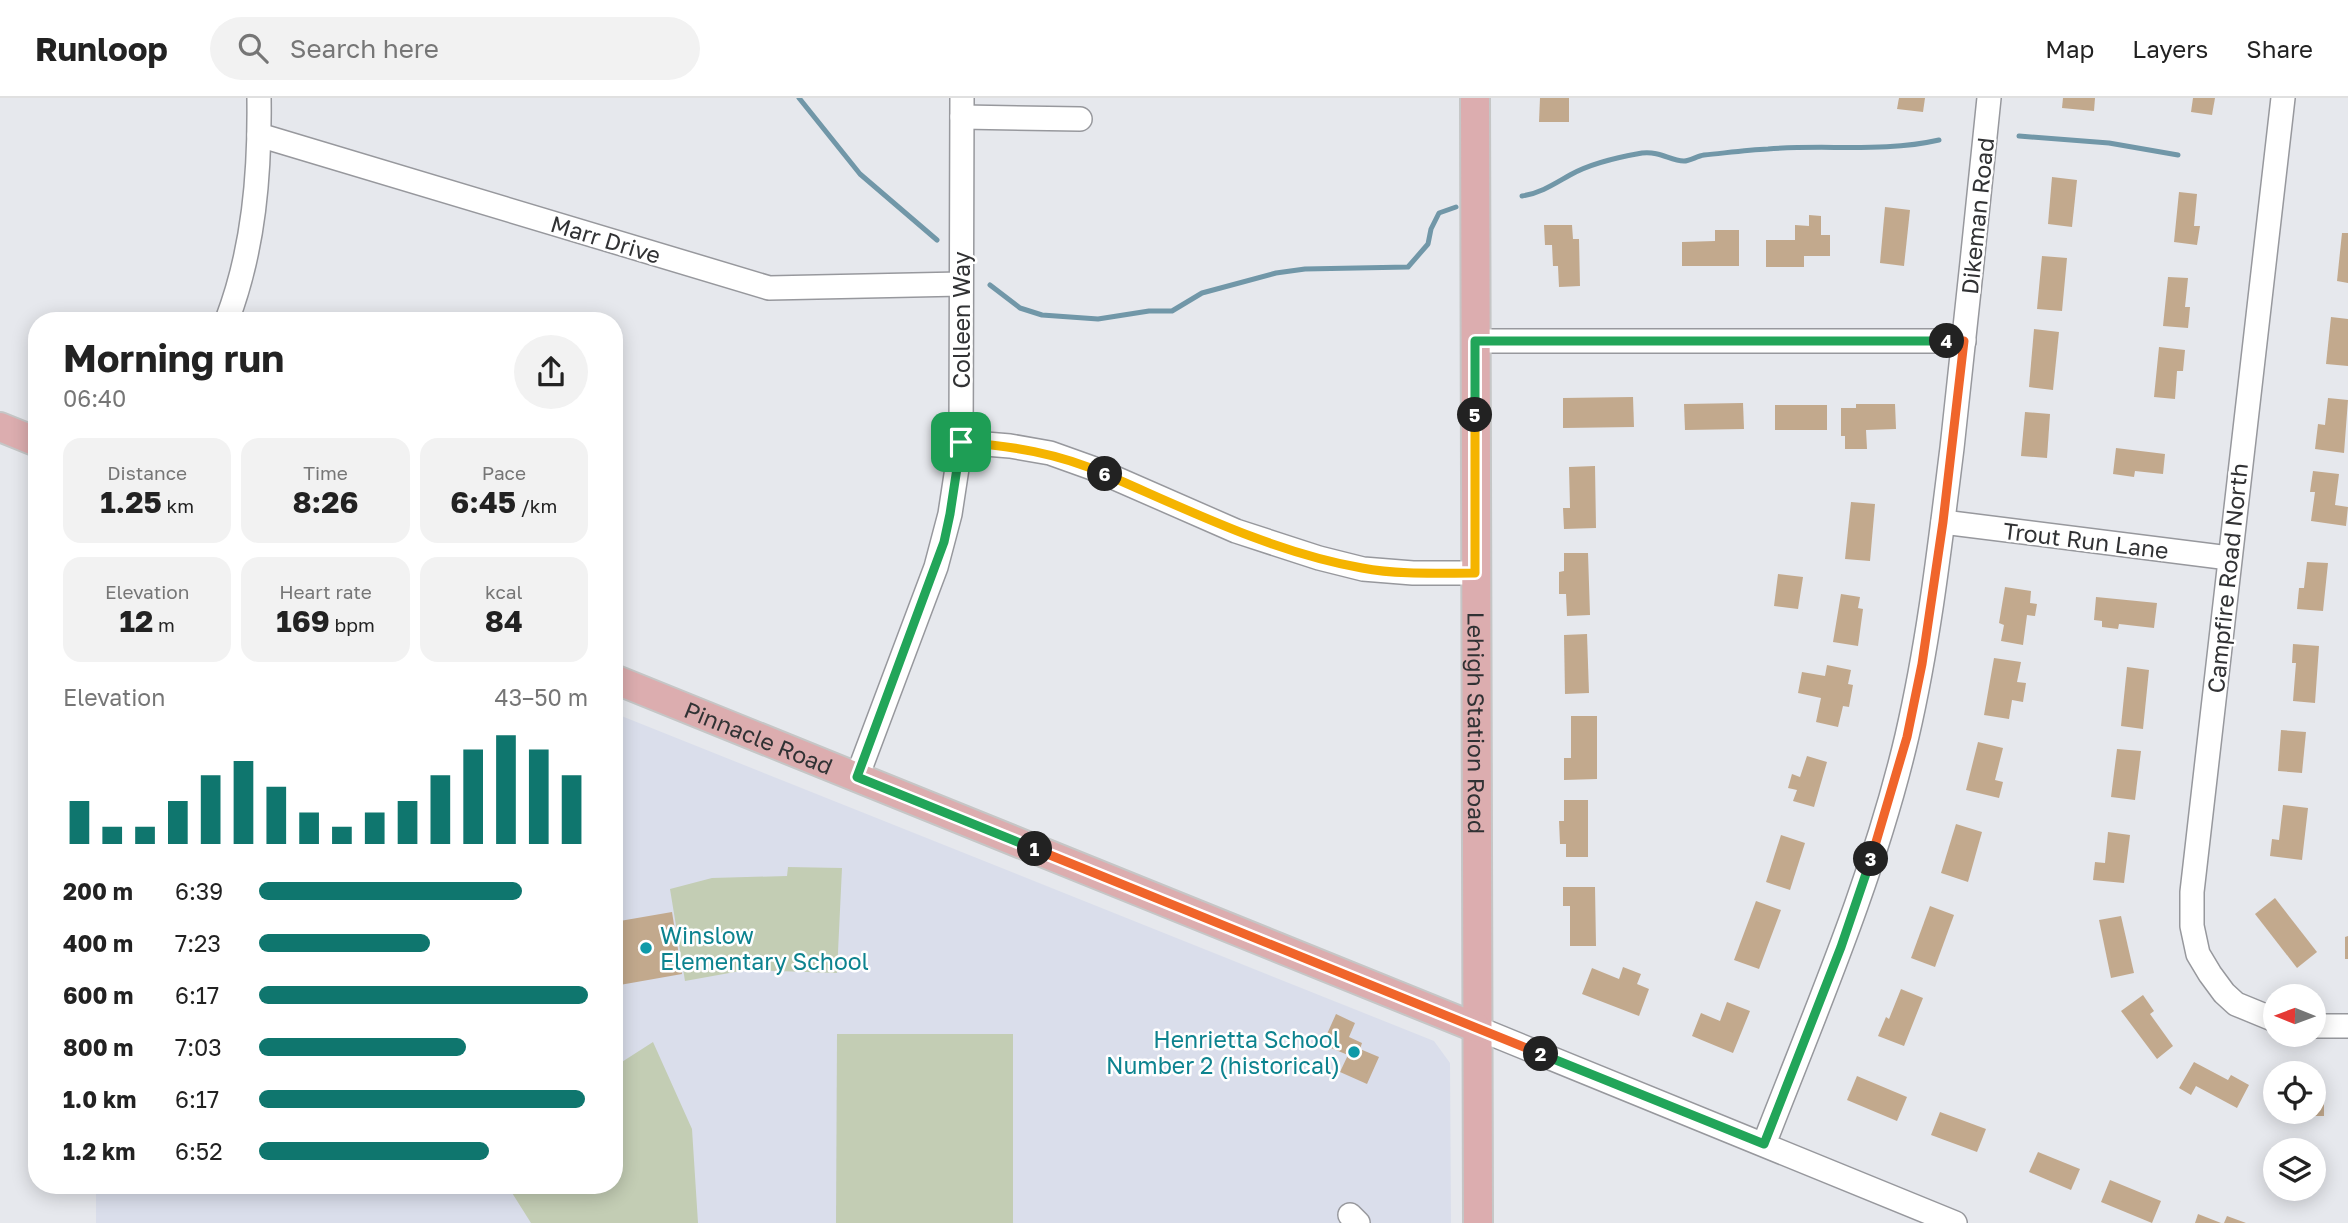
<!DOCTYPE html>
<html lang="en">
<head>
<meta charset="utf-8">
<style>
	:root { --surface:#fff; --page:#f2f2f2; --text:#222; --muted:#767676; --line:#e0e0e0; --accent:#0f766e }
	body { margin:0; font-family:"Golos Text",sans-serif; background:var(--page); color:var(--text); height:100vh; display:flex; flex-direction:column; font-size:26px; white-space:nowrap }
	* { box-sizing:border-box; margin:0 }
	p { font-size:23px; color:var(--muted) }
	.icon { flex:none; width:38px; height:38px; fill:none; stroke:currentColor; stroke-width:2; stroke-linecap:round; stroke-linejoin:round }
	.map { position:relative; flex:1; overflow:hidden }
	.side { position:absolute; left:28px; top:214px; width:595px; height:882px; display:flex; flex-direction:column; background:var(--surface); border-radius:28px; box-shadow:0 4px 18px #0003 }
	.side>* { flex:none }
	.needle { width:46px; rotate:271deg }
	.controls { position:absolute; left:2263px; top:886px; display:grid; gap:14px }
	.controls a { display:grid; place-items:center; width:63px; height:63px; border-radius:50%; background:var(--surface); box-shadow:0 4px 18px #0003; font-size:35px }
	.pin { position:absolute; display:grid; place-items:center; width:60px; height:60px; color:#fff; margin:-30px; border-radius:14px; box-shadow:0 4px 10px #0006 }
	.km { position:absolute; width:35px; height:35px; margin:-18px; border-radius:50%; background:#222; color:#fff; font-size:19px; line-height:35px; text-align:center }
	.round { display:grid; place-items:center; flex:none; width:74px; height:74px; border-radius:37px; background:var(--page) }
	.summary { display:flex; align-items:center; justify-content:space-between; height:119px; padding:0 35px }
	h1 { font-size:38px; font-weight:700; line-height:52px }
	.stats { display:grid; grid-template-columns:repeat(3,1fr); gap:10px; height:119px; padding:7px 35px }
	.stats div { display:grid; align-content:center; border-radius:18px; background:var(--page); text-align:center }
	.stats b { font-size:30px; font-weight:700 }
	.stats small { font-size:19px; font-weight:400 }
	.stats p { font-size:19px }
	.chart { height:196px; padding:14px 35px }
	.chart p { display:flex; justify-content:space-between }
	.chart svg { width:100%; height:126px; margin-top:7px; stroke:var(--accent); stroke-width:6 }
	ul { padding:0 35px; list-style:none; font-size:23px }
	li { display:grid; grid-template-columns:112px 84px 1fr; align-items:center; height:52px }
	li i { height:18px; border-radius:9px; background:var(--accent) }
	header { display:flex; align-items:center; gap:42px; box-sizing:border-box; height:98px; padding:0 35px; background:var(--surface); border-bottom:2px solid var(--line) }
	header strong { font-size:33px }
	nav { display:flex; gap:38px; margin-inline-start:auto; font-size:24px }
	.search { width:490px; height:63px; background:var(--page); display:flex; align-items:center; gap:18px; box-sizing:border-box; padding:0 24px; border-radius:38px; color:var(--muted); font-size:26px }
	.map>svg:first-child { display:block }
	.built { fill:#dadeeb }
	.green { fill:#c3cdb4 }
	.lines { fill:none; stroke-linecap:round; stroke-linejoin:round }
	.stream { stroke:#7197a8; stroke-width:5 }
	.building { fill:#c2a98d }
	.minor-casing { stroke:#97989d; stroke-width:26 }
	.major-casing { stroke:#c5c6c6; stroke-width:32 }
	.minor { stroke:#fff; stroke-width:23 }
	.major { stroke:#dcadaf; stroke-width:28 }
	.split-1-casing { stroke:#fff; stroke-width:14 }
	.split-2-casing { stroke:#fff; stroke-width:14 }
	.split-3-casing { stroke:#fff; stroke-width:14 }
	.split-4-casing { stroke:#fff; stroke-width:14 }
	.split-5-casing { stroke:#fff; stroke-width:14 }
	.split-6-casing { stroke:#fff; stroke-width:14 }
	.split-7-casing { stroke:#fff; stroke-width:14 }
	.split-1 { stroke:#22a559; stroke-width:9 }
	.split-2 { stroke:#f0652b; stroke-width:9 }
	.split-3 { stroke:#22a559; stroke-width:9 }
	.split-4 { stroke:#f0652b; stroke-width:9 }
	.split-5 { stroke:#22a559; stroke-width:9 }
	.split-6 { stroke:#f5b400; stroke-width:9 }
	.split-7 { stroke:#f5b400; stroke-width:9 }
	.culture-dot { fill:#0f9aa8; stroke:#fff; stroke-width:2.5 }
	.labels { text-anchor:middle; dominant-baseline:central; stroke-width:5; stroke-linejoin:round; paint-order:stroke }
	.street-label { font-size:23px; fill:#313234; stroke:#fff }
	.culture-label { font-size:23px; fill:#0d838f; stroke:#fff; text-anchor:start }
</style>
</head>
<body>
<header>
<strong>Runloop</strong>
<div class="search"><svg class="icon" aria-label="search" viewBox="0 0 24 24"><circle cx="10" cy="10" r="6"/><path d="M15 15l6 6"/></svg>Search here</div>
<nav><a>Map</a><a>Layers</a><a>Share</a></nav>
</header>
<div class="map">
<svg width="2348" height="1125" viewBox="0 0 2348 1125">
	<rect width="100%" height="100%" fill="#e6e8ed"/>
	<polygon class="built" points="614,615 1434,943 1450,965 1451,1125 96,1125 96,1087 614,1087"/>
	<g class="green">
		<polygon points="788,769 842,770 837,875 746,872 685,883 670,791 712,780 787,778"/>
		<polygon points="837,936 1013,936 1013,1125 836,1125"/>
		<polygon points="653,944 692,1031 698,1125 531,1125 507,1087 614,1087 614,969"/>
	</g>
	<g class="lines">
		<g class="stream">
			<polyline points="799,0 860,76 937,142"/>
			<polyline points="2019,38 2109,45 2178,57"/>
			<path d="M1522,98C1541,95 1554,86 1570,77C1591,65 1619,59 1642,55C1661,53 1670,63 1684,63C1690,63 1697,58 1704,57C1725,55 1747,52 1768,51C1825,46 1882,55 1939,42"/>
			<polyline points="990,187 1020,210 1042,217 1098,221 1149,213 1172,213 1202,195 1276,175 1305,171 1408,169 1428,146 1431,131 1439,115 1456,109"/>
		</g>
	</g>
	<g class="building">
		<polygon points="1540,0 1569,0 1569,24 1539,24"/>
		<polygon points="1899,0 1925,0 1923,14 1897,11"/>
		<polygon points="2063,0 2095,0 2094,13 2062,10"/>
		<polygon points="2193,0 2215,0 2212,17 2191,14"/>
		<polygon points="2052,79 2077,82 2072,129 2048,126"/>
		<polygon points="2179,94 2197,96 2194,128 2200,128 2197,147 2174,144"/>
		<polygon points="1885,109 1910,112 1904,168 1880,165"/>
		<polygon points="1809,117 1821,118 1821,137 1830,137 1830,158 1804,158 1804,169 1766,169 1766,142 1795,142 1795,127 1809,128"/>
		<polygon points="1544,127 1572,127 1573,141 1579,141 1580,188 1559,189 1558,168 1553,168 1552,147 1545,147"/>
		<polygon points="1715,132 1739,132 1739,168 1682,168 1682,144 1715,143"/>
		<polygon points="2342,135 2348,135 2348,185 2337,183"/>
		<polygon points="2042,158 2067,160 2062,213 2037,211"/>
		<polygon points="2168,179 2188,180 2185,209 2190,209 2188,230 2163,228"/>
		<polygon points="2331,219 2348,221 2348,268 2326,266"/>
		<polygon points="2034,231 2059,234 2053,292 2029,289"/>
		<polygon points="2159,249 2185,252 2183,273 2177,273 2175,301 2154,299"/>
		<polygon points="1633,299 1634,329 1563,330 1563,300"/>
		<polygon points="2328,300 2348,302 2344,355 2315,351 2318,326 2325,327"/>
		<polygon points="1743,305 1744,331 1685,332 1684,306"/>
		<polygon points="1856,306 1895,306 1896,331 1866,332 1867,351 1845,351 1845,338 1841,338 1841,310 1856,310"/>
		<rect x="1775" y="307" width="52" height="25"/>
		<polygon points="2025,314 2050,316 2047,360 2021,358"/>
		<polygon points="2116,350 2165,356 2163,376 2135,373 2134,379 2113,376"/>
		<polygon points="1595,368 1596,430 1564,431 1563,410 1570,410 1569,369"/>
		<polygon points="2313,373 2339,376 2335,407 2348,409 2346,428 2311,423 2315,394 2310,394"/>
		<polygon points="1851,404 1875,406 1870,463 1845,461"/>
		<polygon points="1564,455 1588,455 1590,517 1567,518 1566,496 1559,496 1559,474 1564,473"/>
		<polygon points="2307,464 2328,465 2323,513 2297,511 2299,490 2304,490"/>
		<polygon points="1778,476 1803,479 1798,511 1774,508"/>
		<polygon points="2005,489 2031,493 2030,505 2037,506 2035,518 2027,517 2023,547 2001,543 2004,527 1999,525"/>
		<polygon points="1841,496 1860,499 1858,510 1863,511 1858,548 1833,544"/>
		<polygon points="2096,499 2157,505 2154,530 2119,526 2118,531 2102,529 2102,523 2094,522"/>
		<polygon points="1587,536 1589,595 1565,596 1564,537"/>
		<polygon points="2293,546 2319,548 2315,605 2293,603 2296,565 2292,565"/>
		<polygon points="1994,560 2021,564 2017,584 2026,585 2023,604 2012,602 2009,621 1984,617"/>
		<polygon points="1827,567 1851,572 1848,586 1853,587 1849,609 1843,608 1838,629 1816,624 1821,600 1798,595 1802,574 1825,578"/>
		<polygon points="2127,569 2149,572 2143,631 2121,628"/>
		<polygon points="1571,618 1597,618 1597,681 1564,682 1564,660 1571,660"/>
		<polygon points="2281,632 2306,634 2302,675 2278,673"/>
		<polygon points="1978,644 2003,650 1995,682 2003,684 1999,700 1966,692"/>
		<polygon points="2117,651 2141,653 2135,702 2111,699"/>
		<polygon points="1807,658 1827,664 1814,709 1793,703 1797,692 1788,690 1792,676 1800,679"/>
		<polygon points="1564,702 1588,702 1588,759 1566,759 1566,746 1560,746 1559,723 1564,723"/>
		<polygon points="2283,707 2308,710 2302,762 2270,758 2272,741 2279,742"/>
		<polygon points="1956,726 1982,734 1968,784 1941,775"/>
		<polygon points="2108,734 2130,737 2124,785 2093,782 2095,764 2105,765"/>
		<polygon points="1781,737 1805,745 1790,792 1766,784"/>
		<polygon points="1563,789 1595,789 1596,848 1570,848 1570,808 1563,808"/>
		<polygon points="2275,800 2317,854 2297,870 2255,816"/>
		<polygon points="1756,803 1781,812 1759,871 1734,862"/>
		<polygon points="1930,808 1954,817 1935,869 1911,860"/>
		<polygon points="672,814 682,876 614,888 614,824"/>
		<polygon points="2121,818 2134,875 2111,880 2099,822"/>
		<polygon points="2348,838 2348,861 2345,861 2345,839"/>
		<polygon points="1623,869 1641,876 1637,886 1649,891 1639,918 1582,896 1592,870 1619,881"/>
		<polygon points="1901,891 1923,900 1904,948 1878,938 1886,919 1889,921"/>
		<polygon points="2143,897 2154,913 2150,916 2173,948 2157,961 2121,913"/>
		<polygon points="1727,904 1750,913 1733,955 1692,938 1701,915 1720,923"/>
		<polygon points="1336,916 1355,925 1349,939 1362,945 1360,951 1379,959 1367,986 1340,974 1348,957 1331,950 1336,940 1327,936"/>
		<polygon points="2194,964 2228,982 2231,977 2249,987 2237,1010 2196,988 2191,997 2179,990"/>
		<polygon points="1857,978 1907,999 1897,1023 1847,1002"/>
		<polygon points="2314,997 2324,997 2324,1018 2275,1018 2275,1013 2314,1013"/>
		<polygon points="1940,1014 1986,1031 1977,1054 1931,1037"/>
		<polygon points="2038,1054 2080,1071 2071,1092 2029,1074"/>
		<polygon points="2110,1082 2161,1103 2152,1125 2101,1104"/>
		<polygon points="2198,1116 2221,1125 2195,1125"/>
		<polygon points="2227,1118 2246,1125 2224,1125"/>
	</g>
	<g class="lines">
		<g class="minor-casing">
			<g id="minor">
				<polyline points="962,19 1080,21"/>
				<polyline points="259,37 769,190 961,186"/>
				<path d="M227,222C254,151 260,75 259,0"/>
				<polyline points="1475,243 1964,243"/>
				<polyline points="961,344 1010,348 1050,355 1092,370 1236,433 1319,460 1363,471 1413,475 1475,475"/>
				<polyline points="1943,424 2229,460"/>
				<polyline points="857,679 936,469 950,416 961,344 962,0"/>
				<polyline points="2275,922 2236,906 2224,895 2210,876 2198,856 2192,828 2192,794 2283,0"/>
				<polyline points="2314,928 2348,928"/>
				<polyline points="1477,930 1955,1125"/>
				<path d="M1764,1046C1816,912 1874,779 1907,638C1929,543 1940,446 1952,350C1965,233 1977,117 1989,0"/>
				<polyline points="1350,1117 1358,1125"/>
			</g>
		</g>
		<g class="major-casing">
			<g id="major">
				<path id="s1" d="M1475,0L1478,1125"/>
				<polyline points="0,329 37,344"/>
				<path id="s2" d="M614,581L1477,930"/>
			</g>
		</g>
		<use href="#minor" class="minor"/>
		<use href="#major" class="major"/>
	</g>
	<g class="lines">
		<g class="split-1-casing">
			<polyline id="split-1" points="961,344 950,416 944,444 857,679 1035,751"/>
		</g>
		<g class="split-2-casing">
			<polyline id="split-2" points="1035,751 1541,956"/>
		</g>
		<g class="split-3-casing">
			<polyline id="split-3" points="1541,956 1764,1046 1841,849 1871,761"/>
		</g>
		<g class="split-4-casing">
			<polyline id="split-4" points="1871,761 1907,639 1922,566 1943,424 1964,243 1947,243"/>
		</g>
		<g class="split-5-casing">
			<polyline id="split-5" points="1475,317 1475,243 1947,243"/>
		</g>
		<g class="split-6-casing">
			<path id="split-6" d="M1105,376C1188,412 1272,454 1362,470C1399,477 1437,475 1475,475V317"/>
		</g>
		<g class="split-7-casing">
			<path id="split-7" d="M961,344C1011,348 1058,355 1105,376"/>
		</g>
		<use href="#split-1" class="split-1"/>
		<use href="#split-2" class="split-2"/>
		<use href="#split-3" class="split-3"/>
		<use href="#split-4" class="split-4"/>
		<use href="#split-5" class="split-5"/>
		<use href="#split-6" class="split-6"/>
		<use href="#split-7" class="split-7"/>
	</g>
	<g class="culture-dot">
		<circle cx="646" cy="850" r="7"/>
		<circle cx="1354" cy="954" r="7"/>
	</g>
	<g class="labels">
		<g class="street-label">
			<text transform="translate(1977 118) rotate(-84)">Dikeman Road</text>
			<text transform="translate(606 141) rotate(17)">Marr Drive</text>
			<text transform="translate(961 222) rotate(-90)">Colleen Way</text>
			<text transform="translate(2086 442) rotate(7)">Trout Run Lane</text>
			<text transform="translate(2227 480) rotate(-84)">Campfire Road North</text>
			<text stroke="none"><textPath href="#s1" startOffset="625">Lehigh Station Road</textPath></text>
			<text stroke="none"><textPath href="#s2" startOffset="156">Pinnacle Road</textPath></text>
		</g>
		<g class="culture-label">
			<text x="660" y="837">Winslow<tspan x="660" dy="26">Elementary School</tspan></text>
			<text x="1340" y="941" text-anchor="end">Henrietta School<tspan x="1340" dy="26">Number 2 (historical)</tspan></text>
		</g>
	</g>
</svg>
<div class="controls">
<a><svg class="needle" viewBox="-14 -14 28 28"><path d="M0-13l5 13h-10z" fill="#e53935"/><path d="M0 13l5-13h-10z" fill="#767676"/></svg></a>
<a><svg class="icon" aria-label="locate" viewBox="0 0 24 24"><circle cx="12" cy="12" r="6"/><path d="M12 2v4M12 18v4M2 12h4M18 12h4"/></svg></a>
<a><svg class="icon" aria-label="layers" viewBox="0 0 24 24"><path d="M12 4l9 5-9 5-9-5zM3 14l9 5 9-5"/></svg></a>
</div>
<div class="pin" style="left:961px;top:344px;background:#1e9e55"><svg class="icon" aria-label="arrive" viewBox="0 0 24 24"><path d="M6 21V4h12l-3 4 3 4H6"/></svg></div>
<b class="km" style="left:1035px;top:751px">1</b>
<b class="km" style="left:1541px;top:956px">2</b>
<b class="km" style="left:1871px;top:761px">3</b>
<b class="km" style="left:1947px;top:243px">4</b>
<b class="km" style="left:1475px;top:317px">5</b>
<b class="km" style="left:1105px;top:376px">6</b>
<section class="side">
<div class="summary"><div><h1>Morning run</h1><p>06:40</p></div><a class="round"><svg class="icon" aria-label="share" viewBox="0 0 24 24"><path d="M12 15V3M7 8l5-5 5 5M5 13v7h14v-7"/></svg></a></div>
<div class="stats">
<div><p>Distance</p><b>1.25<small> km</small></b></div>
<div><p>Time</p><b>8:26</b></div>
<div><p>Pace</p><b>6:45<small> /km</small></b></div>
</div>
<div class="stats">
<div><p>Elevation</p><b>12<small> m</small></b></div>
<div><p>Heart rate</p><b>169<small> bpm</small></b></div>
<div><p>kcal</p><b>84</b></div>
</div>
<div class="chart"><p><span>Elevation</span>43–50 m</p>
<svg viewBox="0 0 160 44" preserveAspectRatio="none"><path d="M5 44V29M15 44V38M25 44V38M35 44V29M45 44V20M55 44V15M65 44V24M75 44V33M85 44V38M95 44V33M105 44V29M115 44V20M125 44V11M135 44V6M145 44V11M155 44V20"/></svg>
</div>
<ul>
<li><b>200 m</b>6:39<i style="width:80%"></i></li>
<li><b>400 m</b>7:23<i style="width:52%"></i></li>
<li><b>600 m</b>6:17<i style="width:100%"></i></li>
<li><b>800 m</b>7:03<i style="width:63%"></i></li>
<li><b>1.0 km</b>6:17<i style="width:99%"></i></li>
<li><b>1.2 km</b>6:52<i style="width:70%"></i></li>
</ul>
</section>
</div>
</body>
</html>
